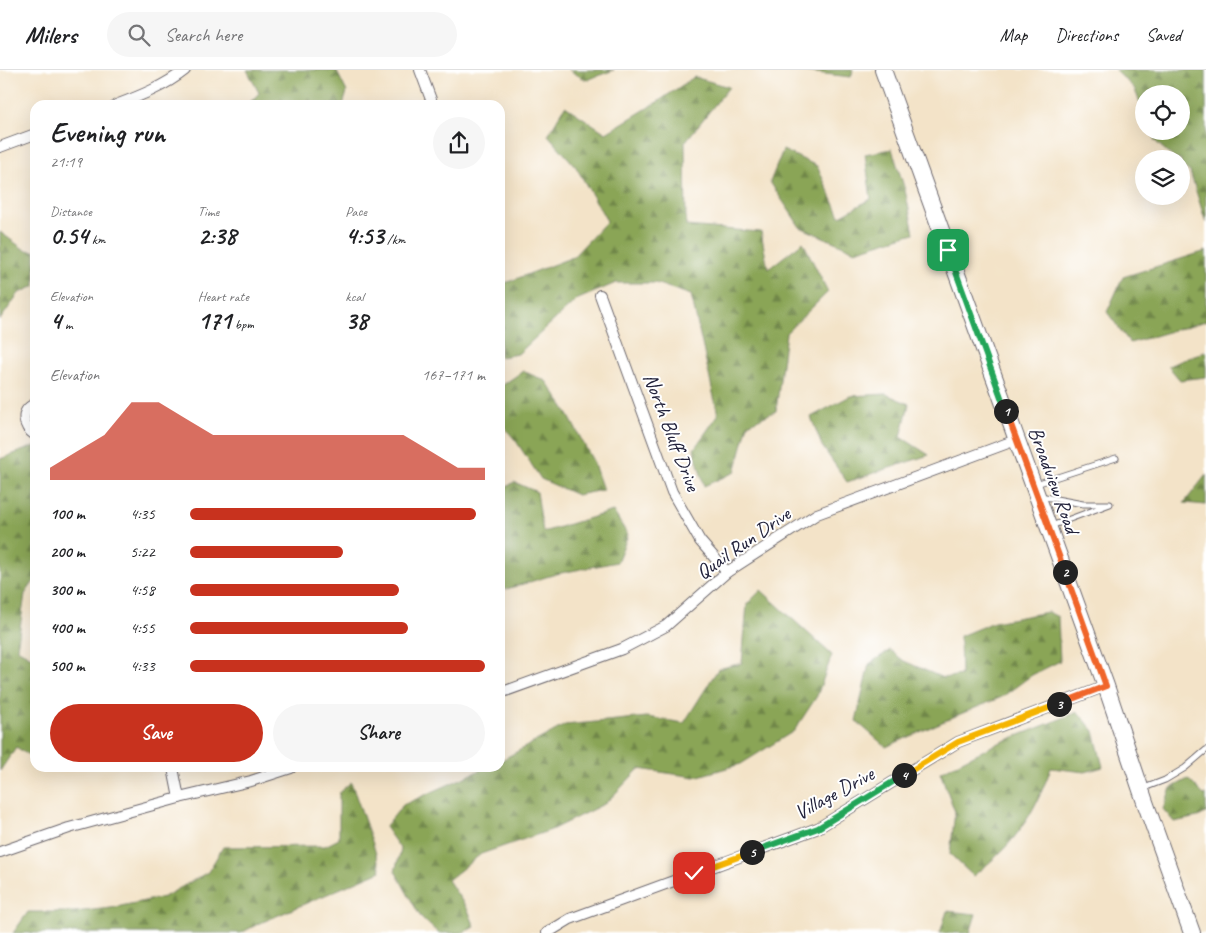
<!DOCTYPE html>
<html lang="en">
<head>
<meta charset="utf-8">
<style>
	:root { --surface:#fff; --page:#f6f6f6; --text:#202124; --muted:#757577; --line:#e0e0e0; --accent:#c8321e }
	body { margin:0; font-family:Caveat,sans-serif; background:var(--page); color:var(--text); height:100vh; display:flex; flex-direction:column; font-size:19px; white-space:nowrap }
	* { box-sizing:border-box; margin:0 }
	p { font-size:16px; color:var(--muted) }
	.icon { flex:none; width:28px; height:28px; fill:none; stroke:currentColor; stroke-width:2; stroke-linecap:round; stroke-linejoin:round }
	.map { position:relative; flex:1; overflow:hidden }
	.side { position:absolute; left:30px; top:30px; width:475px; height:672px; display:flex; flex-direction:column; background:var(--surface); border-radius:15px; box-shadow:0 5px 20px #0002 }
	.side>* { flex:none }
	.tools { position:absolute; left:1135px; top:15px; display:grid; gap:10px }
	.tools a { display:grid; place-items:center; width:55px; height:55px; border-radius:50%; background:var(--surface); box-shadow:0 5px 20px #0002; font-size:25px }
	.pin { position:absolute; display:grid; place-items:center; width:42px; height:42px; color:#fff; margin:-21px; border-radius:10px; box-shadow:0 2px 8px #0006 }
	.km { position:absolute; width:25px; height:25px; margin:-12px; border-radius:50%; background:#222; color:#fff; font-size:14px; line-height:25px; text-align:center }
	.round { display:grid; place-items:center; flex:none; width:52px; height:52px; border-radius:26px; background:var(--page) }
	.headline { display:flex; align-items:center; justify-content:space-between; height:85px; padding:0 20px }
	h1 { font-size:28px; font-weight:700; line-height:38px }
	.figures { display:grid; grid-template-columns:repeat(3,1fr); gap:8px; height:85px; padding:5px 20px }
	.figures div { display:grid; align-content:center }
	.figures b { font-size:25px; font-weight:700 }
	.figures small { font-size:14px; font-weight:400 }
	.figures p { font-size:14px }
	.chart { height:140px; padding:10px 20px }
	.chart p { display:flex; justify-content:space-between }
	.chart svg { width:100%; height:90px; margin-top:5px; fill:var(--accent); opacity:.7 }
	.primary-button { display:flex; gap:10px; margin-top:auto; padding:10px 20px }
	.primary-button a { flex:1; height:58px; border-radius:30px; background:var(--accent); color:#fff; font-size:20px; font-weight:700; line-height:58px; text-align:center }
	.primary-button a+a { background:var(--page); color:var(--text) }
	ul { padding:0 20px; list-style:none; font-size:16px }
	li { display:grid; grid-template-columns:80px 60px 1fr; align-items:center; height:38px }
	li i { height:12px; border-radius:6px; background:var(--accent) }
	header { display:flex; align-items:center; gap:30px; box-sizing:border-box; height:70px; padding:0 25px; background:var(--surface); border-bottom:1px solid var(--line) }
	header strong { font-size:24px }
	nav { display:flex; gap:28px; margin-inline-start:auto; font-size:18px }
	.search { width:350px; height:45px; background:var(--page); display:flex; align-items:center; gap:12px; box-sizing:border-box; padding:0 18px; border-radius:28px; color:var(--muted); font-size:19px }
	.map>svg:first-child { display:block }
	.forest { fill:url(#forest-firs); stroke:#566448 }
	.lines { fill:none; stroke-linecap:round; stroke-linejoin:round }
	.service-casing { stroke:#6b666c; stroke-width:7 }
	.minor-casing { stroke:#6b666c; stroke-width:12 }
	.primary-casing { stroke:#6b666c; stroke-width:18 }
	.service { stroke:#fff; stroke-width:5 }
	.minor { stroke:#fff; stroke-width:10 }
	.primary { stroke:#fff; stroke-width:16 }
	.split-1-casing { stroke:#fff; stroke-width:10 }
	.split-2-casing { stroke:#fff; stroke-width:10 }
	.split-3-casing { stroke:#fff; stroke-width:10 }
	.split-4-casing { stroke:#fff; stroke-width:10 }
	.split-5-casing { stroke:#fff; stroke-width:10 }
	.split-6-casing { stroke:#fff; stroke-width:10 }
	.split-1 { stroke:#22a559; stroke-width:6 }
	.split-2 { stroke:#f0652b; stroke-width:6 }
	.split-3 { stroke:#f0652b; stroke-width:6 }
	.split-4 { stroke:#f5b400; stroke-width:6 }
	.split-5 { stroke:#22a559; stroke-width:6 }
	.split-6 { stroke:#f5b400; stroke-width:6 }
	.labels { text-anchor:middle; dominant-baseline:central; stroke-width:4; stroke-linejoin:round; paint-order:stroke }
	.street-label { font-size:21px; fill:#22223b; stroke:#fff }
</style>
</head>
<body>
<header>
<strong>Milers</strong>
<div class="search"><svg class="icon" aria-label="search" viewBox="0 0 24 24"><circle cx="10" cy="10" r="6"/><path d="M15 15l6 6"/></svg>Search here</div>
<nav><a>Map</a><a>Directions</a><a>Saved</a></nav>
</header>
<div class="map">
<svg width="1206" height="863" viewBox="0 0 1206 863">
	<defs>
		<pattern id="forest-firs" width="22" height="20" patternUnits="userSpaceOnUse" patternTransform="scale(1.25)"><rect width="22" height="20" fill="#8aa556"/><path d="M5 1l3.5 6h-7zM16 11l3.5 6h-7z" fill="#708648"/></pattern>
	</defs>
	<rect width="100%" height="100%" fill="#fff"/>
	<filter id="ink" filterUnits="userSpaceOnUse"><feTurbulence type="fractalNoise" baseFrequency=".02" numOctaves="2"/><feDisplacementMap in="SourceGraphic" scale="10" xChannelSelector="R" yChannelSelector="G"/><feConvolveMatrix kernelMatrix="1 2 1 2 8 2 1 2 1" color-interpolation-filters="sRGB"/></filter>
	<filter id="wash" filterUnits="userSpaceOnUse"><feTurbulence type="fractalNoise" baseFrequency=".0096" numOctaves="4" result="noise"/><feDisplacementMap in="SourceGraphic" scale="20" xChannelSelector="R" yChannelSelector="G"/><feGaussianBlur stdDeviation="1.12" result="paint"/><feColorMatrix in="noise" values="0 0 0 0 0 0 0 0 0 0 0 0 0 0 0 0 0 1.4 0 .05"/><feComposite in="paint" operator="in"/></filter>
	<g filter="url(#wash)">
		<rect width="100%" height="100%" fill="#f3e3c8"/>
		<g class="forest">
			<polygon points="247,0 336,0 347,22 343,35 247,35 259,23"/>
			<polygon points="569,0 614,0 586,10"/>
			<polygon points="807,0 853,0 851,7 807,2"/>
			<polygon points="1115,0 1206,0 1206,153 1190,102 1181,95 1181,89 1175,89 1155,71 1151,61 1181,61 1181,24 1144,24 1144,42 1134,18"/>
			<polygon points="694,7 729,17 685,72 686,156 761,162 768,199 803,172 828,222 786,263 776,341 748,354 735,402 704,416 694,379 718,345 691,225 655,213 616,213 576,230 518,284 500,287 500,215 573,187 607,151 576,97 548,65 565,36 606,63 659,31"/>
			<polygon points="892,79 905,120 914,163 855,181 800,157 770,112 783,80 817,96 840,146 871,129 865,84"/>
			<polygon points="0,162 25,180 35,181 35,216 19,223 0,250"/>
			<polygon points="1206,181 1206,251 1130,273 1107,242 1123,207"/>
			<polygon points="1206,281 1206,307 1180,310 1168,296"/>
			<polygon points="523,301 546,311 564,337 593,391 603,420 577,425 541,409 516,371 500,352 500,317"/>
			<polygon points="886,324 909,334 901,367 929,385 847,412 822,376 811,347 850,326"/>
			<polygon points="35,376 35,510 25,524 17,579 35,589 35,689 16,677 0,701 0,389"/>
			<polygon points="1206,405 1206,435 1184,433"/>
			<polygon points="514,412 537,422 543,462 613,441 628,465 617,492 556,504 500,521 500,422"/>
			<polygon points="761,520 832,585 817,626 794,661 741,694 695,707 639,699 606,733 551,760 481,784 448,810 468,840 475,857 461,863 438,863 420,846 395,801 401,780 385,757 403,735 485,698 500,698 500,691 565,655 647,647 684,653 718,599 742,593 747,534"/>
			<polygon points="1048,542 1058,547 1060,591 1032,605 1002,627 958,645 886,677 856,651 869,594 890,580 904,591 943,608 961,605 960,566 994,552"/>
			<path d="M1078,642L1094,661L1103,697L1085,702L1051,698C1033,747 1015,774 973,806L950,784L955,742L940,702L994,675Z"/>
			<polygon points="1188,709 1204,725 1206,724 1206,743 1198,747 1174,752 1163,739 1171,718"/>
			<polygon points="351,712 373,774 381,801 258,854 241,863 13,863 28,842 74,842 111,838 164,827 208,802 223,777 325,776 339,769 339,723"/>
			<polygon points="947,841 976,844 970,863 940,863"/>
		</g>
	</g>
	<g filter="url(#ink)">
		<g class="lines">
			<g class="service-casing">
				<g id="service">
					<polyline points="1036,414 1116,388"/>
					<polyline points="1040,426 1083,434 1110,434 1051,456"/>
					<polyline points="1144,718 1165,710 1185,698 1206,680"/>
				</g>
			</g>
			<g class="minor-casing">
				<g id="minor">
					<polyline points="420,0 433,35"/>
					<path d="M116,35C140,26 165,16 185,0"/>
					<polyline points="0,77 35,64"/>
					<polyline points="600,225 672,422 700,471 727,502"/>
					<path d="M35,334C19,340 23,357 35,365"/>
					<polyline points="500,623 622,579 666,556 727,502 817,444 1016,370"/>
					<polyline points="173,698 179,728"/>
					<polyline points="0,782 69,758 179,728 251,711 291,698"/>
					<polyline points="547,863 570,849 818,758 958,672 1106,616"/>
				</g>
			</g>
			<g class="primary-casing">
				<polyline id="primary" points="883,0 1106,616 1145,732 1192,863"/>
			</g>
			<use href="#service" class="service"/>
			<use href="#minor" class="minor"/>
			<use href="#primary" class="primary"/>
		</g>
	</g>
	<g class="lines" filter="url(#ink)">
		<g class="split-1-casing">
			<polyline id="split-1" points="948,180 1006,341"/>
		</g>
		<g class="split-2-casing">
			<polyline id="split-2" points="1006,341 1065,502"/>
		</g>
		<g class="split-3-casing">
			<polyline id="split-3" points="1059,634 1106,616 1065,502"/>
		</g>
		<g class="split-4-casing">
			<polyline id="split-4" points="904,705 958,672 1059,634"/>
		</g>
		<g class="split-5-casing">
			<polyline id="split-5" points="752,782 818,758 904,705"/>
		</g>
		<g class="split-6-casing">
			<polyline id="split-6" points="694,803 752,782"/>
		</g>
		<use href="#split-1" class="split-1"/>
		<use href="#split-2" class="split-2"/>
		<use href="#split-3" class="split-3"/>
		<use href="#split-4" class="split-4"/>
		<use href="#split-5" class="split-5"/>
		<use href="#split-6" class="split-6"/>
	</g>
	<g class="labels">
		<g class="street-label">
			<text transform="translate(672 362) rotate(69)">North Bluff Drive</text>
			<text transform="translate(1054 410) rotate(70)">Broadview Road</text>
			<text transform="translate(743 473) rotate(-35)">Quail Run Drive</text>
			<text transform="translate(834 723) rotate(-29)">Village Drive</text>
		</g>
	</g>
</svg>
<div class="tools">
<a><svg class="icon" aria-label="locate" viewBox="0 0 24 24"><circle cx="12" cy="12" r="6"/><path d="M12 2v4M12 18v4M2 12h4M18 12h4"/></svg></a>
<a><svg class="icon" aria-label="layers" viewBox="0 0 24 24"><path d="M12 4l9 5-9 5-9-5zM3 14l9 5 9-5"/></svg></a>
</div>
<div class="pin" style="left:948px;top:180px;background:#1e9e55"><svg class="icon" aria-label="arrive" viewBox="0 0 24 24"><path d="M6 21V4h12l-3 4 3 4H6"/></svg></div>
<div class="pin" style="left:694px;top:803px;background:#d93025"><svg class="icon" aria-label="check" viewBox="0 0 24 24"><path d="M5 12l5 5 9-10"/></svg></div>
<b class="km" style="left:1006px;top:341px">1</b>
<b class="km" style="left:1065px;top:502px">2</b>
<b class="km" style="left:1059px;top:634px">3</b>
<b class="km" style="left:904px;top:705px">4</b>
<b class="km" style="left:752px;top:782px">5</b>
<section class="side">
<div class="headline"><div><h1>Evening run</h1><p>21:19</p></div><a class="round"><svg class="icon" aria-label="share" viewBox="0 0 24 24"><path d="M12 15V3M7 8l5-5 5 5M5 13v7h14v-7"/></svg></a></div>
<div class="figures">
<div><p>Distance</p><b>0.54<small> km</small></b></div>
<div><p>Time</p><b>2:38</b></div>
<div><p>Pace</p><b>4:53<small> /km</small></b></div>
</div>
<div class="figures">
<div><p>Elevation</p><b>4<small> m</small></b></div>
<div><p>Heart rate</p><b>171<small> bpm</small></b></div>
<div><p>kcal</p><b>38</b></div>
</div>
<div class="chart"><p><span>Elevation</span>167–171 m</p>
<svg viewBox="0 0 160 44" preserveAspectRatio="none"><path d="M0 44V38L10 30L20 22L30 6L40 6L50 14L60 22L70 22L80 22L90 22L100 22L110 22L120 22L130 22L140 30L150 38L160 38V44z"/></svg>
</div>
<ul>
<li><b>100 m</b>4:35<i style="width:97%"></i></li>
<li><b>200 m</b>5:22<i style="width:52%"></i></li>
<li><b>300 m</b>4:58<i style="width:71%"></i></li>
<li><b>400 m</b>4:55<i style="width:74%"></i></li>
<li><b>500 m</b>4:33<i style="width:100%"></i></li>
</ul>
<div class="primary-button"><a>Save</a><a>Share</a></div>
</section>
</div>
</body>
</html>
